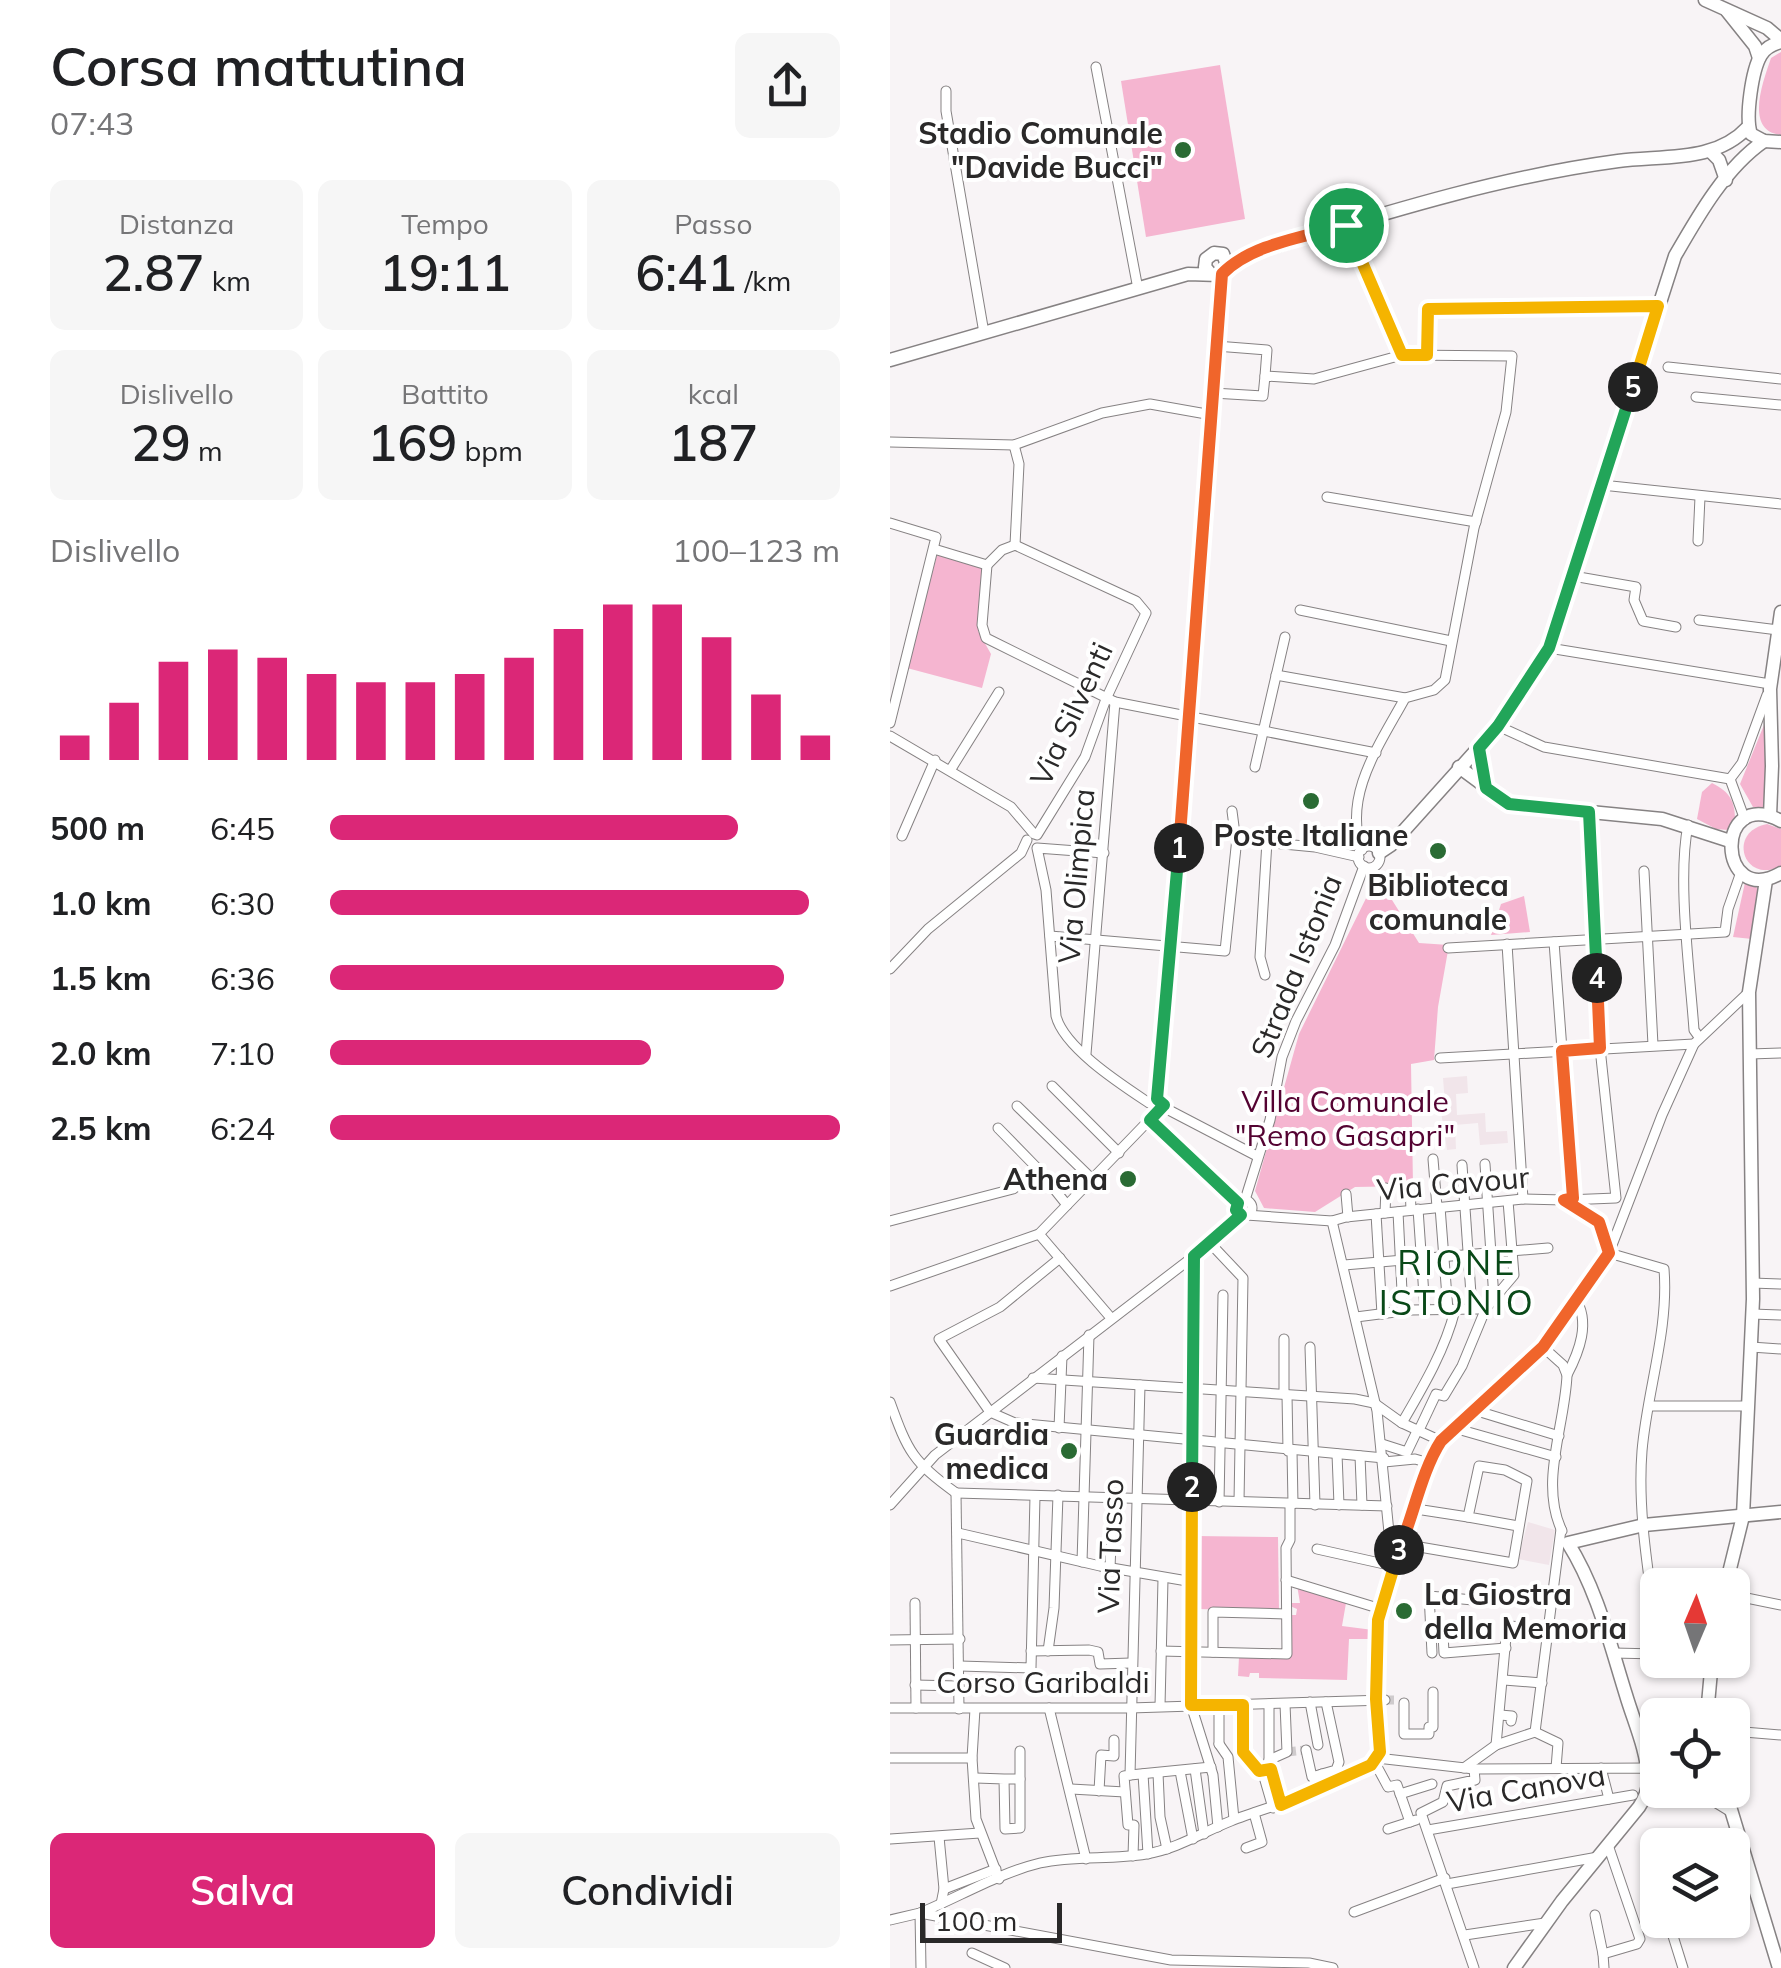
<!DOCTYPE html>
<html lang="it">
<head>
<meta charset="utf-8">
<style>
	:root { --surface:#fff; --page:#f6f6f6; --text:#202124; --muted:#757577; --accent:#db2777 }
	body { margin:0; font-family:Mulish,sans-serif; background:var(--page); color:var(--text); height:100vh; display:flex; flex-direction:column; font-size:38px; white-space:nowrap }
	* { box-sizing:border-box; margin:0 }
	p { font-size:32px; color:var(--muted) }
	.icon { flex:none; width:55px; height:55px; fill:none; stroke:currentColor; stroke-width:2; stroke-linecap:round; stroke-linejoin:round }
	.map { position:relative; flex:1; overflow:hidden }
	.drawer { display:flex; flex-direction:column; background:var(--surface); width:890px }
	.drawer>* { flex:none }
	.needle { width:65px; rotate:2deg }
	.buttons { position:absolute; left:750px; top:1568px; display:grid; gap:20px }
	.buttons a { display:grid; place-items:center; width:110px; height:110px; border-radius:15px; background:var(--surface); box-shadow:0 2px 8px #0004; font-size:50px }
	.scale { position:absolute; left:30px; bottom:25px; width:142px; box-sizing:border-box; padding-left:10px; border:5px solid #2a2929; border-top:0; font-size:28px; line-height:35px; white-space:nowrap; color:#2a2929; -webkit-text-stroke:8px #fff; paint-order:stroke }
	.pin { position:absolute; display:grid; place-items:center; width:85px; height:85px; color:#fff; margin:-42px; border:5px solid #fff; border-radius:50%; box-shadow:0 2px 10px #0007 }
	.km { position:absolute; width:50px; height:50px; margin:-25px; border-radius:50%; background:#222; color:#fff; font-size:28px; line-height:50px; text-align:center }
	.round { display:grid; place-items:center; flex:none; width:105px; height:105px; border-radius:15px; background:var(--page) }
	.head { display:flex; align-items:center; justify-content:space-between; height:170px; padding:0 50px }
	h1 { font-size:55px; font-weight:600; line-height:75px }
	.stats { display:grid; grid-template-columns:repeat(3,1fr); gap:15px; height:170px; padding:10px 50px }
	.stats div { display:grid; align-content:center; border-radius:15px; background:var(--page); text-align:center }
	.stats b { font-size:50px; font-weight:600 }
	.stats small { font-size:28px; font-weight:400 }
	.stats p { font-size:28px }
	.chart { height:280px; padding:20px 50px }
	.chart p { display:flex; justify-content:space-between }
	.chart svg { width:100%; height:180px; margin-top:10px; stroke:var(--accent); stroke-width:6 }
	.action { display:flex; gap:20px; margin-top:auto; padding:20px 50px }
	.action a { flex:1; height:115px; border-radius:15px; background:var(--accent); color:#fff; font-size:40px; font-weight:600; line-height:115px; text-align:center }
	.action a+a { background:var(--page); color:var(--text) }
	ul { padding:0 50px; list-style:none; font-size:32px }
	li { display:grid; grid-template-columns:160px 120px 1fr; align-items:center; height:75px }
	li i { height:25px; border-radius:12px; background:var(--accent) }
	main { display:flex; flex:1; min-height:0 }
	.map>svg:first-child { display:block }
	.built { fill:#f1e5ea }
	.green { fill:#f5b5d0 }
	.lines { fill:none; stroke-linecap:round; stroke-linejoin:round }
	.street-tunnel { stroke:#cfcbcd; stroke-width:9; stroke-dasharray:9 4.5; stroke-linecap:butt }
	.street-casing { stroke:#868283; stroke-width:11 }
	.secondary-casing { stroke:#868283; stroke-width:15 }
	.street { stroke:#fff; stroke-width:9 }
	.secondary { stroke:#fff; stroke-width:12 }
	.split-1-casing { stroke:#fff; stroke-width:20 }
	.split-2-casing { stroke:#fff; stroke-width:20 }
	.split-3-casing { stroke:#fff; stroke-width:20 }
	.split-4-casing { stroke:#fff; stroke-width:20 }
	.split-5-casing { stroke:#fff; stroke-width:20 }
	.split-6-casing { stroke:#fff; stroke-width:20 }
	.split-1 { stroke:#f0652b; stroke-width:12 }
	.split-2 { stroke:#22a559; stroke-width:12 }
	.split-3 { stroke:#f5b400; stroke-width:12 }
	.split-4 { stroke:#f0652b; stroke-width:12 }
	.split-5 { stroke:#22a559; stroke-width:12 }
	.split-6 { stroke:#f5b400; stroke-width:12 }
	.poi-dot { fill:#2a6b34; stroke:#fff; stroke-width:4 }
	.labels { text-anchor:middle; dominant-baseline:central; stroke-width:8; stroke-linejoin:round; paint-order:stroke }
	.poi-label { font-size:30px; font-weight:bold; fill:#2a2929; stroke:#fff; text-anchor:end }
	.street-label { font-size:30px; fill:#2a2929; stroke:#fff }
	.park-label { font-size:30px; fill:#540332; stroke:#fff }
	.quarter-label { font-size:35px; letter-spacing:2.5px; fill:#094918; stroke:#fff }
</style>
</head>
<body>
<main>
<section class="drawer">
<div class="head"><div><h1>Corsa mattutina</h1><p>07:43</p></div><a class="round"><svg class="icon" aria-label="share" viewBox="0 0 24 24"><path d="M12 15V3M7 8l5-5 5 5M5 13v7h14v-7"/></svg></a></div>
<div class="stats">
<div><p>Distanza</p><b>2.87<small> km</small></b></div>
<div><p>Tempo</p><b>19:11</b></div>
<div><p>Passo</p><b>6:41<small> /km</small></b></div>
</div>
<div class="stats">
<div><p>Dislivello</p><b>29<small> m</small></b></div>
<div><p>Battito</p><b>169<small> bpm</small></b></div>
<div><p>kcal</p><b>187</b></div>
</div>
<div class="chart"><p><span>Dislivello</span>100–123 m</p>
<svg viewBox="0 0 160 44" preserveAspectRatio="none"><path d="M5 44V38M15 44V30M25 44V20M35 44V17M45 44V19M55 44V23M65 44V25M75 44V25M85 44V23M95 44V19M105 44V12M115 44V6M125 44V6M135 44V14M145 44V28M155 44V38"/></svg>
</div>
<ul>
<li><b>500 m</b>6:45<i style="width:80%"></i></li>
<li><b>1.0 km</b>6:30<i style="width:94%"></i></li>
<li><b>1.5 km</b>6:36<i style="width:89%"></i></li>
<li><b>2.0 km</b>7:10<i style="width:63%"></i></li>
<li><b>2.5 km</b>6:24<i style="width:100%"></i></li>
</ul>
<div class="action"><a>Salva</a><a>Condividi</a></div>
</section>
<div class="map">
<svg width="891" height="1968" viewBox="0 0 891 1968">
	<rect width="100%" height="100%" fill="#f8f4f6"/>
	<g class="built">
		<polygon points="577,1076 578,1093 566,1094 567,1115 595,1113 596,1132 617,1131 618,1143 590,1145 588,1123 565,1125 566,1149 557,1150 550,1105 555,1104 553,1078"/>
		<polygon points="638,1522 665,1530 659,1565 628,1559"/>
	</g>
	<g class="green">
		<path d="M891,52V135C854,131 873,82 881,58Z"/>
		<polygon points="330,65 355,219 256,237 231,81"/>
		<polygon points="47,555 93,567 88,631 101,654 92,688 17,668"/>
		<polygon points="876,720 878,798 874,808 863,807 850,784"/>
		<path d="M822,783C840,792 845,801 845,821L838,830L826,829L807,819L812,792Z"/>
		<path d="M877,824L891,829V866C854,885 836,832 877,824Z"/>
		<polygon points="487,876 529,943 559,945 548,1007 544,1060 521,1064 523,1186 465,1187 425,1212 374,1208 365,1191 409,1034"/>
		<polygon points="856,878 869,890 862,939 843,937"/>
		<polygon points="634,896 640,932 601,935 611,904"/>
		<polygon points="306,1536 388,1537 389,1611 306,1609"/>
		<polygon points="407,1585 456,1603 452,1626 483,1630 482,1639 459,1639 457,1680 369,1678 369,1673 360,1673 359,1677 348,1676 349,1657 398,1658 399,1615 406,1615 407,1609 400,1606 399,1603 410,1603"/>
	</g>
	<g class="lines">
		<g class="street-tunnel">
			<polyline points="495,1700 507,1700"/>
			<polyline points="397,1752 416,1750"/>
		</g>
		<g class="street-casing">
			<g id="street">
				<polyline points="206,67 248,289"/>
				<polyline points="56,91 56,111 94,333"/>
				<polyline points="456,225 512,355"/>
				<polyline points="326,346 377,350 375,376"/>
				<polyline points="537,355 538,309 769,306"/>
				<polyline points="778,367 891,379"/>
				<path d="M323,393L373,396L375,376L424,379L512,355L622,356L616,412L584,528L555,680L544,690L515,698C490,744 452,796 472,850"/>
				<polyline points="806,397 891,405"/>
				<polyline points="0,442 124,445 212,413 260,404 322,415"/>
				<polyline points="124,445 129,464 125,545"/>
				<polyline points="712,485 891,504"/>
				<polyline points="437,497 586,522"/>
				<polyline points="0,523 46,537 0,723"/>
				<polyline points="808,541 810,497"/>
				<polyline points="44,549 97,565"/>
				<polyline points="97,565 92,625 96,638 225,702 486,753"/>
				<polyline points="97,565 112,550 125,545 246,601 256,613 216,699 195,757 147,835"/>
				<polyline points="683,576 746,587 744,600 753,621 786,627"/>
				<polyline points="410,610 561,641"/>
				<polyline points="809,620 888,630"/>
				<polyline points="659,648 880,684"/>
				<polyline points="386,675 515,698"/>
				<polyline points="608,726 654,747 840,779 855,820"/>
				<polyline points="0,736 121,807 144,834"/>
				<polyline points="365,767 395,637"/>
				<polyline points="61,769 109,692"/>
				<polyline points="840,779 852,763 877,695"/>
				<polyline points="342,811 345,834 351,840 425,847 469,857"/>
				<path d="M798,825C787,880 800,972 804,1030L809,1037"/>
				<polyline points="12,836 45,760"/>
				<circle cx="479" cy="857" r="11"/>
				<path d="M214,853L147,848L156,890L166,1016C174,1048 232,1085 259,1103"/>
				<polyline points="754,871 763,1045"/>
				<polyline points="160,936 335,951 347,838"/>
				<polyline points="664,942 683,1198"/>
				<polyline points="617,944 633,1199"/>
				<polyline points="558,948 835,932 838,909 851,872"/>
				<polyline points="0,969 38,929 131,853 137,840"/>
				<polyline points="375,975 370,957 377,841"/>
				<polyline points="196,1054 225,702"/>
				<polyline points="860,1054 891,1053"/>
				<polyline points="550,1058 804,1044"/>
				<polyline points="162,1086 229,1153"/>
				<polyline points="267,1099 302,704 330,290 326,276"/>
				<polyline points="127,1106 202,1179"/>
				<polyline points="273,1107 367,1156"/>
				<polyline points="260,1120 348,1203"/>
				<polyline points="108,1128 149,1170"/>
				<polyline points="543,1159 547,1207"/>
				<polyline points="595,1164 604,1299"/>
				<polyline points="572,1165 582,1309"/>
				<polyline points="520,1187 521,1210"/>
				<polyline points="456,1194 458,1217"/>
				<polyline points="355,1200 380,1120 392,1057 406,1021 445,945 474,866"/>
				<polyline points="676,1200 726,1198 710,1048 699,811"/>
				<circle cx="354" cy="1208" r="8"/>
				<polyline points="550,1207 558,1310"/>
				<polyline points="528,1209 535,1310"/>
				<polyline points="508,1212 513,1311"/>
				<polyline points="495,1213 496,1188"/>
				<polyline points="486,1214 492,1314"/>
				<path d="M356,1215L442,1221L456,1217L633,1199L674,1200L709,1222L719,1253L774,1269C779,1330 757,1391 752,1451C747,1514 760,1581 768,1643"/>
				<polyline points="0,1221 123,1189 149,1170 177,1205"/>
				<polyline points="442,1221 487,1411 502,1563"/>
				<polyline points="149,1234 221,1318"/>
				<polyline points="319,1242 353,1278 349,1501"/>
				<polyline points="304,1256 301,1705 323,1775 328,1827"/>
				<polyline points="170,1258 110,1307 49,1339 100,1412 125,1423 494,1458"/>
				<polyline points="454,1265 658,1248"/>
				<polyline points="862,1283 891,1284"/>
				<polyline points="0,1286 149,1234 266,1113"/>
				<polyline points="862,1314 891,1315"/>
				<polyline points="466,1317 521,1310 588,1309"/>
				<polyline points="420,1347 425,1505"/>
				<path d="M653,1347L673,1365L677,1375C675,1426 649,1483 672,1531"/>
				<polyline points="861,1347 891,1349"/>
				<path d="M677,1375C689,1352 701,1322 685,1298"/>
				<polyline points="143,1378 465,1399 484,1403 512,1423 551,1441"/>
				<polyline points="394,1394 394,1339"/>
				<polyline points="397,1395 398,1451"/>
				<path d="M0,1402C18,1452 23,1462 66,1493"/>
				<polyline points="760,1406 859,1406"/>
				<polyline points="584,1410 669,1436"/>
				<path d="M512,1423C533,1387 555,1350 565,1310"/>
				<polyline points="169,1428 172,1356"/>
				<polyline points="564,1428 666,1457"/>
				<polyline points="529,1430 546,1394 554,1396 572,1366 596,1308 624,1275 618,1201"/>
				<polyline points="492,1444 517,1452 528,1429"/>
				<polyline points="402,1451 403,1504"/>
				<polyline points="447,1454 449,1505"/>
				<polyline points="470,1456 472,1505"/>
				<polyline points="494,1462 525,1459 539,1463"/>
				<polyline points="66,1493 497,1506"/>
				<polyline points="66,1493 69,1709"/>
				<polyline points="329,1502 333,1295"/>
				<polyline points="0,1505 45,1455 304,1256 351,1215"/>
				<polyline points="526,1509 578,1517"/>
				<polyline points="68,1533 210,1566 303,1582"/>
				<polyline points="512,1544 623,1563 637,1481 615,1470 589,1466 578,1517 628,1526"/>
				<polyline points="427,1549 503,1566"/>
				<polyline points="192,1562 199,1335"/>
				<polyline points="220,1568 223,1498"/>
				<polyline points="396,1580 491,1609"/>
				<polyline points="539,1594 542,1653"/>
				<polyline points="842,1595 891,1605"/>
				<polyline points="539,1596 605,1602"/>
				<polyline points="25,1603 26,1708"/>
				<polyline points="541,1635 553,1634 554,1653 616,1648"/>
				<polyline points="0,1640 70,1639"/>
				<polyline points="141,1651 199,1650 208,1652 210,1664 241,1663"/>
				<polyline points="158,1651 164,1608 168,1495"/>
				<polyline points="271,1651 397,1654 396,1548 400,1540 400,1504"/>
				<polyline points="323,1652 323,1612 396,1614"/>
				<polyline points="723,1653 768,1654"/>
				<polyline points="70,1666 141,1668 145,1496"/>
				<polyline points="614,1680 652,1683"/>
				<polyline points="25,1685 69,1686"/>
				<polyline points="420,1702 428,1745"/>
				<polyline points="514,1703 514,1734 539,1734 539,1727 543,1727 543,1692"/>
				<polyline points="379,1704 379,1760 391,1805"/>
				<polyline points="353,1705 353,1752 369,1771 381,1769"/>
				<polyline points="270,1706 273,1579"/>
				<polyline points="0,1708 240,1708 495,1700"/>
				<polyline points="159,1708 196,1859"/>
				<polyline points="85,1709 82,1758 86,1819 109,1879"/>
				<polyline points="610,1715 622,1716 621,1721"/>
				<polyline points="842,1731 891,1735"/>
				<polyline points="645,1732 668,1743 666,1768"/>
				<polyline points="329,1744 338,1757 344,1819"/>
				<polyline points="329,1744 329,1705"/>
				<polyline points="606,1745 617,1626 638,1627"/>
				<polyline points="416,1750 422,1777 432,1774"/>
				<polyline points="130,1751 130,1779"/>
				<polyline points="0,1758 82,1758"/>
				<polyline points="487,1758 490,1753 485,1699 488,1620 541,1456 571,1421 653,1347 719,1253 772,1115 804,1044 859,992"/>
				<polyline points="487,1758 584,1769 757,1768 768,1771"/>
				<polyline points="379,1760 397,1752 395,1704"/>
				<polyline points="484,1761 498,1787 507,1785 520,1822"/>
				<polyline points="574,1768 606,1745 645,1732 671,1529"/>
				<polyline points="711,1768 719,1799"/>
				<polyline points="305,1769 314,1834"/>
				<polyline points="372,1770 383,1808"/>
				<polyline points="290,1771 303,1839"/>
				<polyline points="268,1773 270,1817 277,1849"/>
				<polyline points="253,1774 258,1854"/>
				<polyline points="240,1775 321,1767"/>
				<polyline points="86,1778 114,1779 115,1829 130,1828 130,1779 114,1779"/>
				<polyline points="436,1786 432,1774 446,1770 449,1762 436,1702"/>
				<polyline points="181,1789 235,1792"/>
				<polyline points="805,1790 841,1812"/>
				<polyline points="209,1791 211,1755 224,1756 224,1740"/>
				<polyline points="510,1794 542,1784"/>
				<polyline points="498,1829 526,1820"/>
				<polyline points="538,1830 743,1795"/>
				<polyline points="49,1837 54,1889 51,1904"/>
				<polyline points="0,1839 90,1833"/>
				<polyline points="356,1848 372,1842 364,1813"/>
				<polyline points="243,1856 244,1825 238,1825 234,1776 240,1775 250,1385"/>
				<polyline points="766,1883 768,1886"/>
				<polyline points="557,1884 708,1857"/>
				<polyline points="54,1889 106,1869"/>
				<polyline points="464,1912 555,1878"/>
				<polyline points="705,1915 713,1954"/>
				<polyline points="0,1920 30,1913 281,1960 419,1963 443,1968"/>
				<polyline points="778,1920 793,1968"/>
				<polyline points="575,1935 655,1923"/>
				<polyline points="82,1953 115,1968"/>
				<path d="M31,1968L30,1913C69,1897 109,1873 150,1863C184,1855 222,1860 256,1854C287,1849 313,1832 341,1821C375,1807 467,1784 487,1758"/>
				<polyline points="584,1968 531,1813 553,1802 557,1786 585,1780 584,1769"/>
				<polyline points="714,1968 713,1954 747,1944 750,1939 718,1845"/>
			</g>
		</g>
		<g class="secondary-casing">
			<g id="secondary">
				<polyline points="815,0 877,28 891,40"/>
				<polyline points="837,11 865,46 869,58"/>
				<path d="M891,42C883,44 876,47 871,55C862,70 855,118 861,134L874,141L891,142"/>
				<polyline points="821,152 829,160 836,180"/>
				<path d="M338,265L356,255C479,218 601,178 728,161C773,155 825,163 858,127"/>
				<polyline points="0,360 298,274 329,275 338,268 333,254 324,253 316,259 315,267 320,273"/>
				<polyline points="589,748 596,788"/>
				<polyline points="569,767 619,804 772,819 840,841"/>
				<polyline points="880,816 882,766 880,689 891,612"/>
				<path d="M891,821C823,785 827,910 891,873"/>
				<path d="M489,853L501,845L608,726L659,648L785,256C808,216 835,168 874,141"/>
				<polyline points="836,1585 853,1516 863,1299 859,992 876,880"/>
				<polyline points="817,1715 822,1660"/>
				<polyline points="835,1790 889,1968"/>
				<path d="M624,1968L672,1901L749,1807C755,1798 759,1789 758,1778C757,1750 744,1722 736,1695C720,1644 707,1589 678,1543L754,1525L891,1512"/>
			</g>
		</g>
		<use href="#street" class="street"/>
		<use href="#secondary" class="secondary"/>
	</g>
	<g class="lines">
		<g class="split-1-casing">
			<path id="split-1" d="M289,848L332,274C361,244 415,237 456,225"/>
		</g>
		<g class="split-2-casing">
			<polyline id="split-2" points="289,848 267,1099 274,1105 260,1120 348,1203 346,1210 351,1215 304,1256 302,1487"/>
		</g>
		<g class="split-3-casing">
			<polyline id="split-3" points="302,1487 301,1705 353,1705 353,1752 369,1771 381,1769 391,1805 481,1765 490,1752 486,1699 488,1620 509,1550"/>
		</g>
		<g class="split-4-casing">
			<path id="split-4" d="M509,1550C523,1517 532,1470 551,1441L653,1347L719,1253L709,1222L674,1200L683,1198L672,1051L710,1048L707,978"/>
		</g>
		<g class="split-5-casing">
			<polyline id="split-5" points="707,978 699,812 619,804 596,788 589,748 608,726 659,648 743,387"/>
		</g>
		<g class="split-6-casing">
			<polyline id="split-6" points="456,225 512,355 537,355 538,309 768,306 743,387"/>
		</g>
		<use href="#split-1" class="split-1"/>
		<use href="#split-2" class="split-2"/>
		<use href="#split-3" class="split-3"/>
		<use href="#split-4" class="split-4"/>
		<use href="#split-5" class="split-5"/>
		<use href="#split-6" class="split-6"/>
	</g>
	<g class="poi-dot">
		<circle cx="293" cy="150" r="10"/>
		<circle cx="421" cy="801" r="10"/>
		<circle cx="548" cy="851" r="10"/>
		<circle cx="238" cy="1179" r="10"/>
		<circle cx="179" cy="1451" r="10"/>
		<circle cx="514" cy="1611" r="10"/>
	</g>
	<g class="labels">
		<g class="poi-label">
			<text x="273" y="133">Stadio Comunale<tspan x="273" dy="34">"Davide Bucci"</tspan></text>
			<text x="421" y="835" text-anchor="middle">Poste Italiane</text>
			<text x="548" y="885" text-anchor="middle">Biblioteca<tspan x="548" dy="34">comunale</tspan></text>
			<text x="218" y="1179">Athena</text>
			<text x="159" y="1434">Guardia<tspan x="159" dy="34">medica</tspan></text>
			<text x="534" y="1594" text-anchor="start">La Giostra<tspan x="534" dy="34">della Memoria</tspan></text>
		</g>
		<g class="street-label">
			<text transform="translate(181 714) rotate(-65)">Via Silventi</text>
			<text transform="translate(186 876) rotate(-85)">Via Olimpica</text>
			<text transform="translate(406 966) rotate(-68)">Strada Istonia</text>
			<text transform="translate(563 1183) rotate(-5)">Via Cavour</text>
			<text transform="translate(220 1546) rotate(-88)">Via Tasso</text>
			<text x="153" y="1682">Corso Garibaldi</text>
			<text transform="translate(636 1788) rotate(-10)">Via Canova</text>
		</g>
		<g class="park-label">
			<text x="455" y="1101">Villa Comunale<tspan x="455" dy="34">"Remo Gasapri"</tspan></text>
		</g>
		<g class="quarter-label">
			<text x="567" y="1262">RIONE<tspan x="567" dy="40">ISTONIO</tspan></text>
		</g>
	</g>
</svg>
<div class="buttons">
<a><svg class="needle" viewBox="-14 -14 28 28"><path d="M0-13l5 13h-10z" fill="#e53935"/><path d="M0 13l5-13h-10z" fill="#757577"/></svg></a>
<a><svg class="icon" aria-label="locate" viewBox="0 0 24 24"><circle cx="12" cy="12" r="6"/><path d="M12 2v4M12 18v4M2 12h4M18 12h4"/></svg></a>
<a><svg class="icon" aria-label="layers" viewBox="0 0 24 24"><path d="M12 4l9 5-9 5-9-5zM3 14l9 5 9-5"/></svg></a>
</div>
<div class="scale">100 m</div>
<div class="pin" style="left:456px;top:225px;background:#1e9e55"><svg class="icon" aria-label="arrive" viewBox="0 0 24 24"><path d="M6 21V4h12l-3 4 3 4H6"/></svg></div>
<b class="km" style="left:289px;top:848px">1</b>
<b class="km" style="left:302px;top:1487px">2</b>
<b class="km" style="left:509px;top:1550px">3</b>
<b class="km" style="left:707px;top:978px">4</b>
<b class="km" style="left:743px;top:387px">5</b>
</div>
</main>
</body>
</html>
